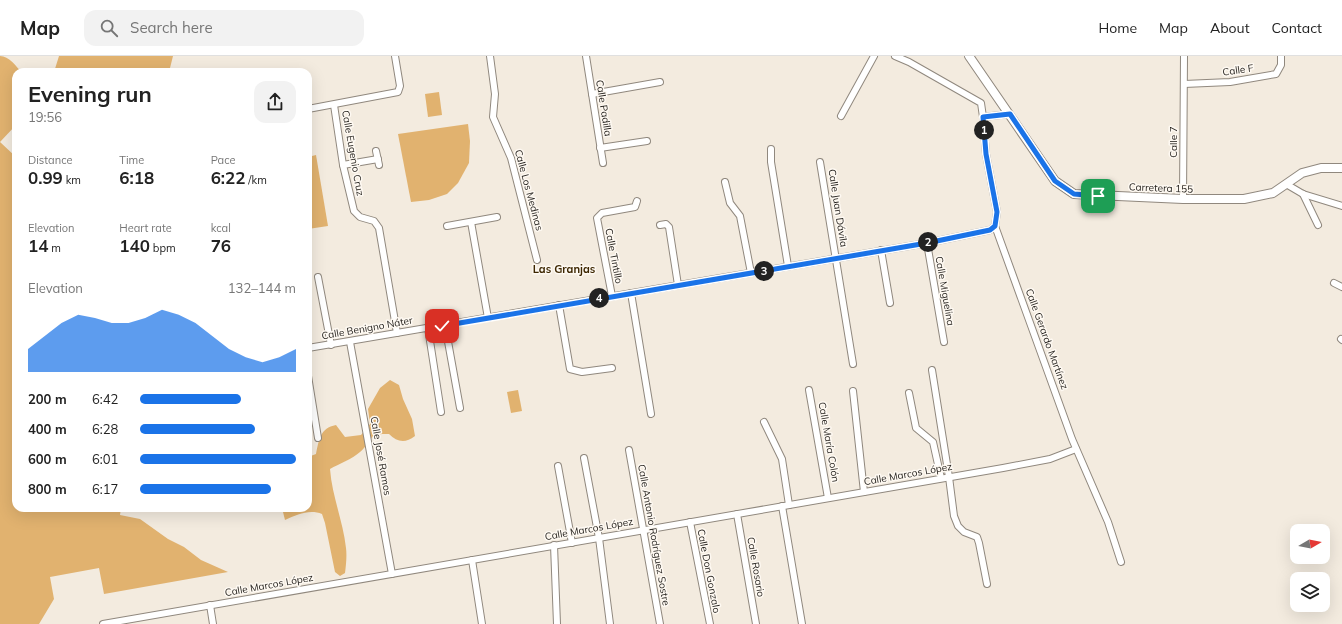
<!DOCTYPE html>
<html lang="en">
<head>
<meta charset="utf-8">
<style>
	:root { --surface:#fff; --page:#f2f2f2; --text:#222; --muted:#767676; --line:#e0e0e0; --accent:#1a73e8 }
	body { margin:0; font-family:Mulish,sans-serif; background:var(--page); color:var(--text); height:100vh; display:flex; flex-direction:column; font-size:15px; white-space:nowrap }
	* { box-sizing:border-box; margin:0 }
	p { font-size:13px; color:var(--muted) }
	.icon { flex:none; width:22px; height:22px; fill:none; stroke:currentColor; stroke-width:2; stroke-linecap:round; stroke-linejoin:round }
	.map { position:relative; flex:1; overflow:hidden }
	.drawer { position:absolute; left:12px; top:12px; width:300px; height:444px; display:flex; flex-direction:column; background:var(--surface); border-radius:12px; box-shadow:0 4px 16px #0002 }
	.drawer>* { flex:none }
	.needle { width:26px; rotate:80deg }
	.fabs { position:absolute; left:1290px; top:468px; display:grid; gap:8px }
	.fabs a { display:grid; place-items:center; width:40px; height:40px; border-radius:8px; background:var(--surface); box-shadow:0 4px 16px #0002; font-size:20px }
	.pin { position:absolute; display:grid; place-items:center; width:34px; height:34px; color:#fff; margin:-17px; border-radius:8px; box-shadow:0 2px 6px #0006 }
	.km { position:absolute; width:20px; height:20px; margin:-10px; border-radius:50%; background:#222; color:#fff; font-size:11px; line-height:20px; text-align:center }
	.round { display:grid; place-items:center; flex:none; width:42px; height:42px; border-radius:12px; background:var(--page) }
	.headline { display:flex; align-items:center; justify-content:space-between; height:68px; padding:0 16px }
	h1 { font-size:22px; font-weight:700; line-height:30px }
	.figures { display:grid; grid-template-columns:repeat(3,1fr); gap:6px; height:68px; padding:4px 16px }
	.figures div { display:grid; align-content:center }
	.figures b { font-size:17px; font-weight:700 }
	.figures small { font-size:11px; font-weight:400 }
	.figures p { font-size:11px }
	.chart { height:112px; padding:8px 16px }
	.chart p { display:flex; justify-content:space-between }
	.chart svg { width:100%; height:72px; margin-top:4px; fill:var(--accent); opacity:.7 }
	ul { padding:0 16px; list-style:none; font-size:13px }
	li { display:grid; grid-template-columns:64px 48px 1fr; align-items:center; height:30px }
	li i { height:10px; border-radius:5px; background:var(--accent) }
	header { display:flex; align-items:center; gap:24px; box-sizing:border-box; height:56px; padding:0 20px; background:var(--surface); border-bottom:1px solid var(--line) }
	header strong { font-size:19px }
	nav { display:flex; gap:22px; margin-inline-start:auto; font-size:14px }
	.search { width:280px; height:36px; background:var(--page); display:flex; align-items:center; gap:10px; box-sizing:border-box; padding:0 14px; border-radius:12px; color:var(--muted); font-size:15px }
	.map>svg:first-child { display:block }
	.green { fill:#e1b26f }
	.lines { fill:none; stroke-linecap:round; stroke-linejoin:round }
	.minor-casing { stroke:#90887e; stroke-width:8 }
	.tertiary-casing { stroke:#90887e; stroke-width:10 }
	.minor { stroke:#fff; stroke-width:6 }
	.tertiary { stroke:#fff; stroke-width:8 }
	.route-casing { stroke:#fff; stroke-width:8 }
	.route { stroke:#1a73e8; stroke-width:5 }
	.labels { text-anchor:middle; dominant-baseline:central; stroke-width:3; stroke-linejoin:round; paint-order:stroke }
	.street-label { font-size:10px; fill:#1f1c18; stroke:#fef9f2 }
	.neighbourhood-label { font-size:11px; font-weight:bold; fill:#3c2601; stroke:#fef9f2 }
</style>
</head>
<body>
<header>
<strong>Map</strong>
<div class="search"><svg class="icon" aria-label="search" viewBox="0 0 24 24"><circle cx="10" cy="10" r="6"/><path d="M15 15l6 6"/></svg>Search here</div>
<nav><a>Home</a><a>Map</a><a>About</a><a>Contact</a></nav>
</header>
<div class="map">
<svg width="1342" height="568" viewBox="0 0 1342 568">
	<rect width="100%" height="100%" fill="#f3ebdf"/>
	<g class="green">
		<path d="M0,0C9,0 16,10 21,16H16V69L0,86L16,101V452H50L59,454L82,452L104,454L107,452H121L120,459L140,463L168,483L184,491L201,504L228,516L104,538L99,512L50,521L54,543L39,568H0Z"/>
		<polygon points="59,0 173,0 169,16 54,16"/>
		<polygon points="439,36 442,59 428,61 425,38"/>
		<polygon points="468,68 470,85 469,107 458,127 447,138 429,144 411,146 398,78"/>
		<polygon points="316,99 328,170 308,173 308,101"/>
		<path d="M390,324L399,329L403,343L412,363L415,380C405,388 397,386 389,378C367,377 373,385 360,396C352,403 339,408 330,413C332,440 343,465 346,492C347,500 346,509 345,517L340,520L335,516L325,467L322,458C309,453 297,459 285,464L282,452H308V401L316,398C319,384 320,372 336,369L345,381L361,379L370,368L368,353L380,332Z"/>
		<polygon points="518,334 522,355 511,357 507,336"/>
	</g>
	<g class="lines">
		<g class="minor-casing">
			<g id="minor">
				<polyline points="490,0 495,38 493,61 511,102 537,204"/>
				<polyline points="586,0 603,107"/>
				<polyline points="895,0 909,6 981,47 983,61 986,98 997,156 995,170 1072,383 1108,466 1121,506"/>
				<polyline points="1184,28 1230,26 1276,18 1281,9 1281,0"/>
				<polyline points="592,38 660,26"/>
				<polyline points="334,49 343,109 354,155 360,161 374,165 379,172 397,277"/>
				<polyline points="308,53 398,36 400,30 395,0"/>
				<polyline points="841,60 874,0"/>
				<polyline points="983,61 1009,58"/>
				<polyline points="600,92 647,85"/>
				<polyline points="771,93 771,106 788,210"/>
				<polyline points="376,95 379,109"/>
				<polyline points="820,106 853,308"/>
				<polyline points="343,109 378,103"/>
				<polyline points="725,126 730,147 740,160 751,217"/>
				<polyline points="1286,128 1303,138 1342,150"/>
				<polyline points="1303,138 1318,169"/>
				<polyline points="1183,143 1184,0"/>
				<polyline points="471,166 488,262"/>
				<polyline points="660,169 666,168 669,171 678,229"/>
				<polyline points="447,170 497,161"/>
				<polyline points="927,187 944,286"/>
				<polyline points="881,194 890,247"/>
				<polyline points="318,221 331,289"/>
				<polyline points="1334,227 1342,231"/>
				<polyline points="631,237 651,358"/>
				<polyline points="612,240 597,162 602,157 635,151 637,145"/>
				<polyline points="559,249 570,313 582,316 612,312"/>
				<polyline points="445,269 460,352"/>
				<polyline points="428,272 441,356"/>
				<polyline points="1341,283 1342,284"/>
				<polyline points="350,286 392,518"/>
				<polyline points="308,292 927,187 990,174 995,170"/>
				<polyline points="932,314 949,421 954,460 958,470 964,476 977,481 979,487 987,528"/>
				<polyline points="308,320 318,382"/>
				<polyline points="809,334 828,442"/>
				<polyline points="853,335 864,436"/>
				<polyline points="909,337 916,372 933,386 941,422"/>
				<polyline points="764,366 782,403 789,449"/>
				<polyline points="629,394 660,568"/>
				<polyline points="584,402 599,482 610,568"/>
				<polyline points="558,410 572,487"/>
				<polyline points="782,450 802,568"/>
				<polyline points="737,458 756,568"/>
				<polyline points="690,466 710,568"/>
				<polyline points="554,489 557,568"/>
				<polyline points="472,504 482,568"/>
				<polyline points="210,549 213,568"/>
				<polyline points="103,568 1003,412 1050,403 1076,393"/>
			</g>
		</g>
		<g class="tertiary-casing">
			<polyline id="tertiary" points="969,0 1055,125 1074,138 1183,143 1244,143 1273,137 1302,117 1321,112 1342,112"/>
		</g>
		<use href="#minor" class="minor"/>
		<use href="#tertiary" class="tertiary"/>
	</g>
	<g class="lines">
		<g class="route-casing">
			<polyline id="route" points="442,270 927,187 990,174 995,170 997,156 986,98 983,61 1010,58 1055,125 1074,138 1098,140"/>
		</g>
		<use href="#route" class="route"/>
	</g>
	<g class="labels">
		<g class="street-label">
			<text transform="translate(1238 14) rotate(-8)">Calle F</text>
			<text transform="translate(604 52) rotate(81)">Calle Padilla</text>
			<text transform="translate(1173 86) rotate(-90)">Calle 7</text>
			<text transform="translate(353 97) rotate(80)">Calle Eugenio Cruz</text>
			<text transform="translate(1161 132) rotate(2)">Carretera 155</text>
			<text transform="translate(529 134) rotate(75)">Calle Los Medinas</text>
			<text transform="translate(838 152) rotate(81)">Calle Juan Dávila</text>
			<text transform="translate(614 200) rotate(79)">Calle Tintillo</text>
			<text transform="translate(945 235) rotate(80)">Calle Miguelina</text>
			<text transform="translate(367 272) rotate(-10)">Calle Benigno Náter</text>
			<text transform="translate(1047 283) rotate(70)">Calle Gerardo Martínez</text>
			<text transform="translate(829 386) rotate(80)">Calle María Colón</text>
			<text transform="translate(381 400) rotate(80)">Calle José Ramos</text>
			<text transform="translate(908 418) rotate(-10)">Calle Marcos López</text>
			<text transform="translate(589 473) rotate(-10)">Calle Marcos López</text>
			<text transform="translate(654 479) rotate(80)">Calle Antonio Rodríguez Sostre</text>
			<text transform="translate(756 511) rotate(80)">Calle Rosario</text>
			<text transform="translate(709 515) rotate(79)">Calle Don Gonzalo</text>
			<text transform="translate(269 529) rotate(-10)">Calle Marcos López</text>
		</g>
		<g class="neighbourhood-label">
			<text x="564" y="213">Las Granjas</text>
		</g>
	</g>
</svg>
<div class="fabs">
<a><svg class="needle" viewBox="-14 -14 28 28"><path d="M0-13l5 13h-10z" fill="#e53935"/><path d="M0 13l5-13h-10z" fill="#767676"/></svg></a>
<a><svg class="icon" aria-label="layers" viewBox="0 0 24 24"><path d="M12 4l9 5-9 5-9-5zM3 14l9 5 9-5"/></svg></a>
</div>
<div class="pin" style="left:1098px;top:140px;background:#1e9e55"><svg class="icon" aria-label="arrive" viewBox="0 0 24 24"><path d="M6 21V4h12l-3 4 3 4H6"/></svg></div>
<div class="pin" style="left:442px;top:270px;background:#d93025"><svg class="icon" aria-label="check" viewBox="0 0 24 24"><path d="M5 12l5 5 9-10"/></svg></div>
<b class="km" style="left:984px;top:74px">1</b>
<b class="km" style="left:928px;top:186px">2</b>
<b class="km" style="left:764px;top:215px">3</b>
<b class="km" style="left:599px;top:242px">4</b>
<section class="drawer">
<div class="headline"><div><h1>Evening run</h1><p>19:56</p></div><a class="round"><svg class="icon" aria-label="share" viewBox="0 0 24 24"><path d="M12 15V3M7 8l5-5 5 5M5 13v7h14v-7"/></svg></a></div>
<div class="figures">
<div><p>Distance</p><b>0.99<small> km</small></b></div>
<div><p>Time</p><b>6:18</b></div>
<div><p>Pace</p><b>6:22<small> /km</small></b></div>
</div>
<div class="figures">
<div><p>Elevation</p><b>14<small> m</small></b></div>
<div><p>Heart rate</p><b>140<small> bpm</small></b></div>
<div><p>kcal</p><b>76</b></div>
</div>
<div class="chart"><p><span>Elevation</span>132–144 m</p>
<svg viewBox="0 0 160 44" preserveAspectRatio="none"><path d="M0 44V30L10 22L20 14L30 9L40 11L50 14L60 14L70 11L80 6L90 9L100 14L110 22L120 30L130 35L140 38L150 35L160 30V44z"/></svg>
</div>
<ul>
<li><b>200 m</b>6:42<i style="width:65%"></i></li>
<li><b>400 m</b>6:28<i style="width:74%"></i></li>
<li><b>600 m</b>6:01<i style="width:100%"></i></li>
<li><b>800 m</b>6:17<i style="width:84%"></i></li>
</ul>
</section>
</div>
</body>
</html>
